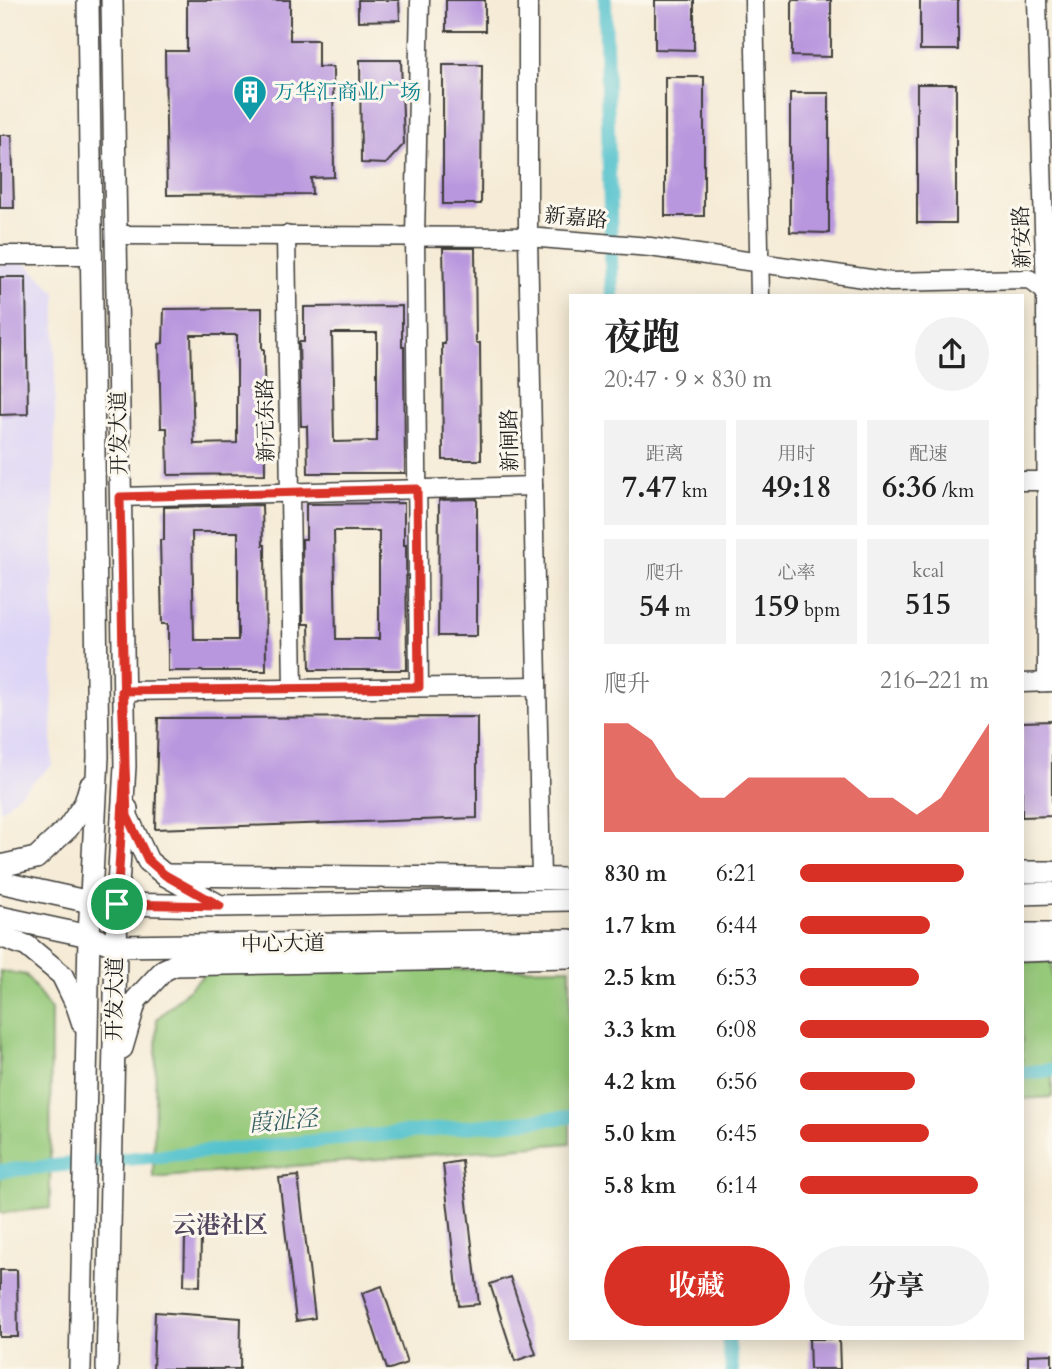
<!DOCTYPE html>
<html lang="zh">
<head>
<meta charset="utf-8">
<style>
	:root { --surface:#fff; --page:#f2f2f2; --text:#222; --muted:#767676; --accent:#d93025 }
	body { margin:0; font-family:Cardo,"Noto Serif SC",serif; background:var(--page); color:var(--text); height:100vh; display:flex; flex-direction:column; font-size:26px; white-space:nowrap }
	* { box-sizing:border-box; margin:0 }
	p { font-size:23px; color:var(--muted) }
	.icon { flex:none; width:38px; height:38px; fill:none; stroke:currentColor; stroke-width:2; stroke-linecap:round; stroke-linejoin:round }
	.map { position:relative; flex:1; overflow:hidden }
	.sheet { position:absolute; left:569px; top:294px; width:455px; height:1046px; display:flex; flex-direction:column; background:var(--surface); border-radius:0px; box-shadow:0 4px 18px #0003 }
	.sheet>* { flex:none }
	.pin { position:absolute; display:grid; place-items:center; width:60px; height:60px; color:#fff; margin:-30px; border:4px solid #fff; border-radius:50%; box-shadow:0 2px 7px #0007 }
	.round { display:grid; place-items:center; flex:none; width:74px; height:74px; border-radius:37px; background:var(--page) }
	.headline { display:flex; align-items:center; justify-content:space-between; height:119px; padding:0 35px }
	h1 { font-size:38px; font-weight:700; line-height:52px }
	.stats { display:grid; grid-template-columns:repeat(3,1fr); gap:10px; height:119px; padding:7px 35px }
	.stats div { display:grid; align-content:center; border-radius:0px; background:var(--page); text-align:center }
	.stats b { font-size:30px; font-weight:700 }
	.stats small { font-size:19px; font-weight:400 }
	.stats p { font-size:19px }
	.chart { height:196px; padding:14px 35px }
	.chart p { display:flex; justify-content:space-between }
	.chart svg { width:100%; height:126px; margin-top:7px; fill:var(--accent); opacity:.7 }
	.button { display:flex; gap:14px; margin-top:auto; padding:14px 35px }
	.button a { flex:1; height:80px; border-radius:42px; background:var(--accent); color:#fff; font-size:28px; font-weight:700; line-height:80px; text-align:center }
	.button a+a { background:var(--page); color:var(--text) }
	ul { padding:0 35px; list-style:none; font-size:23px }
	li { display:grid; grid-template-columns:112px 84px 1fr; align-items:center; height:52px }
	li i { height:18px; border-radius:9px; background:var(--accent) }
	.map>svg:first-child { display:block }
	.built { fill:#ddd5f6 }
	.green { fill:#96c97a; stroke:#59724b; stroke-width:2 }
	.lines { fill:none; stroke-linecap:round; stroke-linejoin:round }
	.canal { stroke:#55c2cd; stroke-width:14 }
	.building { fill:#b997de; fill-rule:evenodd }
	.minor-casing { stroke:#3d3b38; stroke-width:21 }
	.major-casing { stroke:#3d3b38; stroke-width:24 }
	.minor { stroke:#fff; stroke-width:18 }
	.major { stroke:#fff; stroke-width:21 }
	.route-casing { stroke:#fff; stroke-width:14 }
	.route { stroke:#d93025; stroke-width:9 }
	.labels { text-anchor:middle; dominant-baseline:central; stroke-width:6; stroke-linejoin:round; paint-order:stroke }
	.culture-label { font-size:21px; fill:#0d838f; stroke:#fbf7ec; text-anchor:start }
	.street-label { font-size:21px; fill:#1c1c1c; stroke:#fbf7ec }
	.water-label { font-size:23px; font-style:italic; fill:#335e63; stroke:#fbf7ec }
	.quarter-label { font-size:24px; font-weight:bold; fill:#534760; stroke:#fbf7ec }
</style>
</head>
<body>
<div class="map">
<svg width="1052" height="1369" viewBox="0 0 1052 1369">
	<rect width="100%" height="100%" fill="#fbf7ec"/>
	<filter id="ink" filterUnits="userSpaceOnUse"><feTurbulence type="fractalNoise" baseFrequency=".0143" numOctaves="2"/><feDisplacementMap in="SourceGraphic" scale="14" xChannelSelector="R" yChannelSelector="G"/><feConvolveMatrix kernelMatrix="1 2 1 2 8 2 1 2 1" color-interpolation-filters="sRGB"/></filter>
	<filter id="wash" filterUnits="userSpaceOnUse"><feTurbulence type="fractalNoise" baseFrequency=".00686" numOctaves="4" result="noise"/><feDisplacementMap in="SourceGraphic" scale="28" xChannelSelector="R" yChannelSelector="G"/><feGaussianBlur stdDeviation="1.57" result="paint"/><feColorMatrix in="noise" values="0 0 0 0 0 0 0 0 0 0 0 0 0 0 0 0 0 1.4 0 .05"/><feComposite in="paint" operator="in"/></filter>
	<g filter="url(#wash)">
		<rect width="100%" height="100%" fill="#f5ebd6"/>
		<polygon class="built" points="24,261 56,293 52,765 0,811 0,262"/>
		<g class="green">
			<polygon points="1052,961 1052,1097 1022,1099 1022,962"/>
			<polygon points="570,968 570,1143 153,1178 157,1019 206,973"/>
			<polygon points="0,971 26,975 51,1010 50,1208 0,1213"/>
		</g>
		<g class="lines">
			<g class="canal">
				<polyline points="605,0 612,296"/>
				<polyline points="1022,1073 1052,1070"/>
				<polyline points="0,1171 570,1117"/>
				<polyline points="728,1339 732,1369"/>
			</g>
		</g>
		<g id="blocks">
			<g class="building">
				<polygon points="187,0 290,0 290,40 318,40 318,67 333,67 334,177 311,178 312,194 167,195 165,51 187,51"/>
				<polygon points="358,0 399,0 400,20 358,21"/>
				<rect x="446" y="0" width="39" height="31"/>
				<polygon points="655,0 694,0 694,50 655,49"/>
				<polygon points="792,0 831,0 831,57 792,56"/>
				<rect x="920" y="0" width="38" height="50"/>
				<polygon points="360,60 401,60 404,144 386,164 361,163"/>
				<polygon points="443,65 482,65 481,204 443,204"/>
				<rect x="665" y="77" width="39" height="139"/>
				<rect x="917" y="84" width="39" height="139"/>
				<polygon points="790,93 829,93 829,233 790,232"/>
				<polygon points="0,135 12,135 14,208 0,208"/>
				<polygon points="443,248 475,248 476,343 480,343 481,460 443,460 442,344 445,344"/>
				<polygon points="0,277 26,277 28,414 0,415"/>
				<path d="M402,306V347H404L405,473H308L307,426H301L299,342H304V307ZM332,333H377V441L334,442Z"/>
				<path d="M262,308V349H264L265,474L168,475L167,428H161L159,344L163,343L164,309ZM191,335H237V443L194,444Z"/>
				<polygon points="477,499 477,636 438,636 439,500"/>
				<path d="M404,503V545H406L407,670H310L309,624H303L302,539H306V504ZM334,531H379V639H336Z"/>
				<path d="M262,505L263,545H265L266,671H168V624H162L160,540H164V507ZM192,532H238V640H194Z"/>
				<polygon points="477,717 477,818 155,829 158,718"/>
				<polygon points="1052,721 1052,816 1022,817 1022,722"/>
				<polygon points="462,1161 479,1304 459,1306 443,1164"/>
				<polygon points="298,1176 315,1318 296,1321 279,1178"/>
				<polygon points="185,1238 201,1239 200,1286 184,1285"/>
				<polygon points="0,1270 17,1270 18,1337 0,1337"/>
				<polygon points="510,1277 536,1354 515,1361 490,1284"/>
				<polygon points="382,1286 407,1363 390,1369 387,1369 362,1293"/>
				<polygon points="155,1312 241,1318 240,1369 153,1369"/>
				<polygon points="809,1339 839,1339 840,1369 810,1369"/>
				<polygon points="1052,1354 1052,1369 1028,1369 1028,1355"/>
			</g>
		</g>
	</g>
	<g filter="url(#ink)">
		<use href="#blocks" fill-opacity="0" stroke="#3d3b38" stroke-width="2"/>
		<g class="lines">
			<g class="minor-casing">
				<g id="minor">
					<polyline points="528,0 528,237 541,879"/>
					<polyline points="754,0 760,296"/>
					<polyline points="1037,0 1046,292 1047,682"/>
					<polyline points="116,235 528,237 650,247 891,282 1029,279 1046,292 1052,292"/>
					<polyline points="286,235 293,689"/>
					<polyline points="0,255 91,255"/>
					<polyline points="1022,481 1052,481"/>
					<polyline points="120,497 533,486"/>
					<polyline points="1022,683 1052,682"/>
					<polyline points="419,687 415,236 420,0"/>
					<polyline points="123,691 537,686"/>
				</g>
			</g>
			<g class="major-casing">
				<g id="major">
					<polyline points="127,809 127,816 148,861 165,875 218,905"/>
					<polyline points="0,866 36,858 68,828 85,803 90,786"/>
					<polyline points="1022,872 1052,872"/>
					<polyline points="165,875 570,879"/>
					<polyline points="0,882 90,902 117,904 220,906 570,900"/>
					<polyline points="1022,894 1052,893"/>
					<polyline points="0,917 89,936 116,946 570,940"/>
					<polyline points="1022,934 1052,934"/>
					<polyline points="0,936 27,946 62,975 77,1006 83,1024"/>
					<polyline points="1022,951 1052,950"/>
					<polyline points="175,965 570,957"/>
					<polyline points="122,1048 136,1000 164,970 186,960"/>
					<polyline points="80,1369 89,936 98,757 88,0"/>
					<polyline points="107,1369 117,904 125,766 112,0"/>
				</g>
			</g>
			<use href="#minor" class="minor"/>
			<use href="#major" class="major"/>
		</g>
	</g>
	<g class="lines" filter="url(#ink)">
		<g class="route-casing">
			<polyline id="route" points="117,904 220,906 165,875 148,860 127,816 122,691 419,687 417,489 120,497 125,766 117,904"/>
		</g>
		<use href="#route" class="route"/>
	</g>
	<defs>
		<g id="building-pin" transform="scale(1.75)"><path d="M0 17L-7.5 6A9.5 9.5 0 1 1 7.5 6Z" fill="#0f9aa8" stroke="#fbf7ec"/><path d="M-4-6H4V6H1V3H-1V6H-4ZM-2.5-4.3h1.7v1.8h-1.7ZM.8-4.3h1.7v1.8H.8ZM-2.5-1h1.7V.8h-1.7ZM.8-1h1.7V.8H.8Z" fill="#fff"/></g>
	</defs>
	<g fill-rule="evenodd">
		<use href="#building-pin" x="250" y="92"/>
	</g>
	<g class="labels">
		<g class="culture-label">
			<text x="274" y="92">万华汇商业广场</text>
		</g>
		<g class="street-label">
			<text transform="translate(576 218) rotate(5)">新嘉路</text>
			<text transform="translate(1022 237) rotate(-92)">新安路</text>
			<text transform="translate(266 420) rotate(-91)">新元东路</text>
			<text transform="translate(119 433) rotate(-91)">开发大道</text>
			<text transform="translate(510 440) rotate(-91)">新闸路</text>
			<text transform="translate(283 944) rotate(-1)">中心大道</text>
			<text transform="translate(115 999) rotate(-89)">开发大道</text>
		</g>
		<g class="water-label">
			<text transform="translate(283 1121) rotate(-5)">葭沚泾</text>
		</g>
		<g class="quarter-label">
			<text x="220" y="1225">云港社区</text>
		</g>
	</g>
</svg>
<div class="pin" style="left:117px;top:904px;background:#1e9e55"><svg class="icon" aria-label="arrive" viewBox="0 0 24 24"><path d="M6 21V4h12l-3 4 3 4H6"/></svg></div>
<section class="sheet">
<div class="headline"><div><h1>夜跑</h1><p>20:47 · 9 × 830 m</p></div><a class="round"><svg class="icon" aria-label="share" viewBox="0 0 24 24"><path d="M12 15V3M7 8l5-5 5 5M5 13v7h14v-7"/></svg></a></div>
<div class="stats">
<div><p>距离</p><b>7.47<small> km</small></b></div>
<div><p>用时</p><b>49:18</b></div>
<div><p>配速</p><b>6:36<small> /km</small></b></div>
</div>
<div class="stats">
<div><p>爬升</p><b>54<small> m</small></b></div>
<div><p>心率</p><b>159<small> bpm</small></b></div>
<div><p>kcal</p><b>515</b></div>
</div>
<div class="chart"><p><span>爬升</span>216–221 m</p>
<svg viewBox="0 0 160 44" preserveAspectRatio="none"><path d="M0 44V6L10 6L20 12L30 25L40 32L50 32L60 25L70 25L80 25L90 25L100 25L110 32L120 32L130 38L140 32L150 19L160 6V44z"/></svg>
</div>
<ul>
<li><b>830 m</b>6:21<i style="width:87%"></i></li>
<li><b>1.7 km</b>6:44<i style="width:69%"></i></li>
<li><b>2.5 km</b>6:53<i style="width:63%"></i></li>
<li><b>3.3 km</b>6:08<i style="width:100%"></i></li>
<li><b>4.2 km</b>6:56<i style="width:61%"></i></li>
<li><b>5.0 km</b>6:45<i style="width:68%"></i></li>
<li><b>5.8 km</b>6:14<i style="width:94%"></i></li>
</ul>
<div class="button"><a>收藏</a><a>分享</a></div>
</section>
</div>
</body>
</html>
